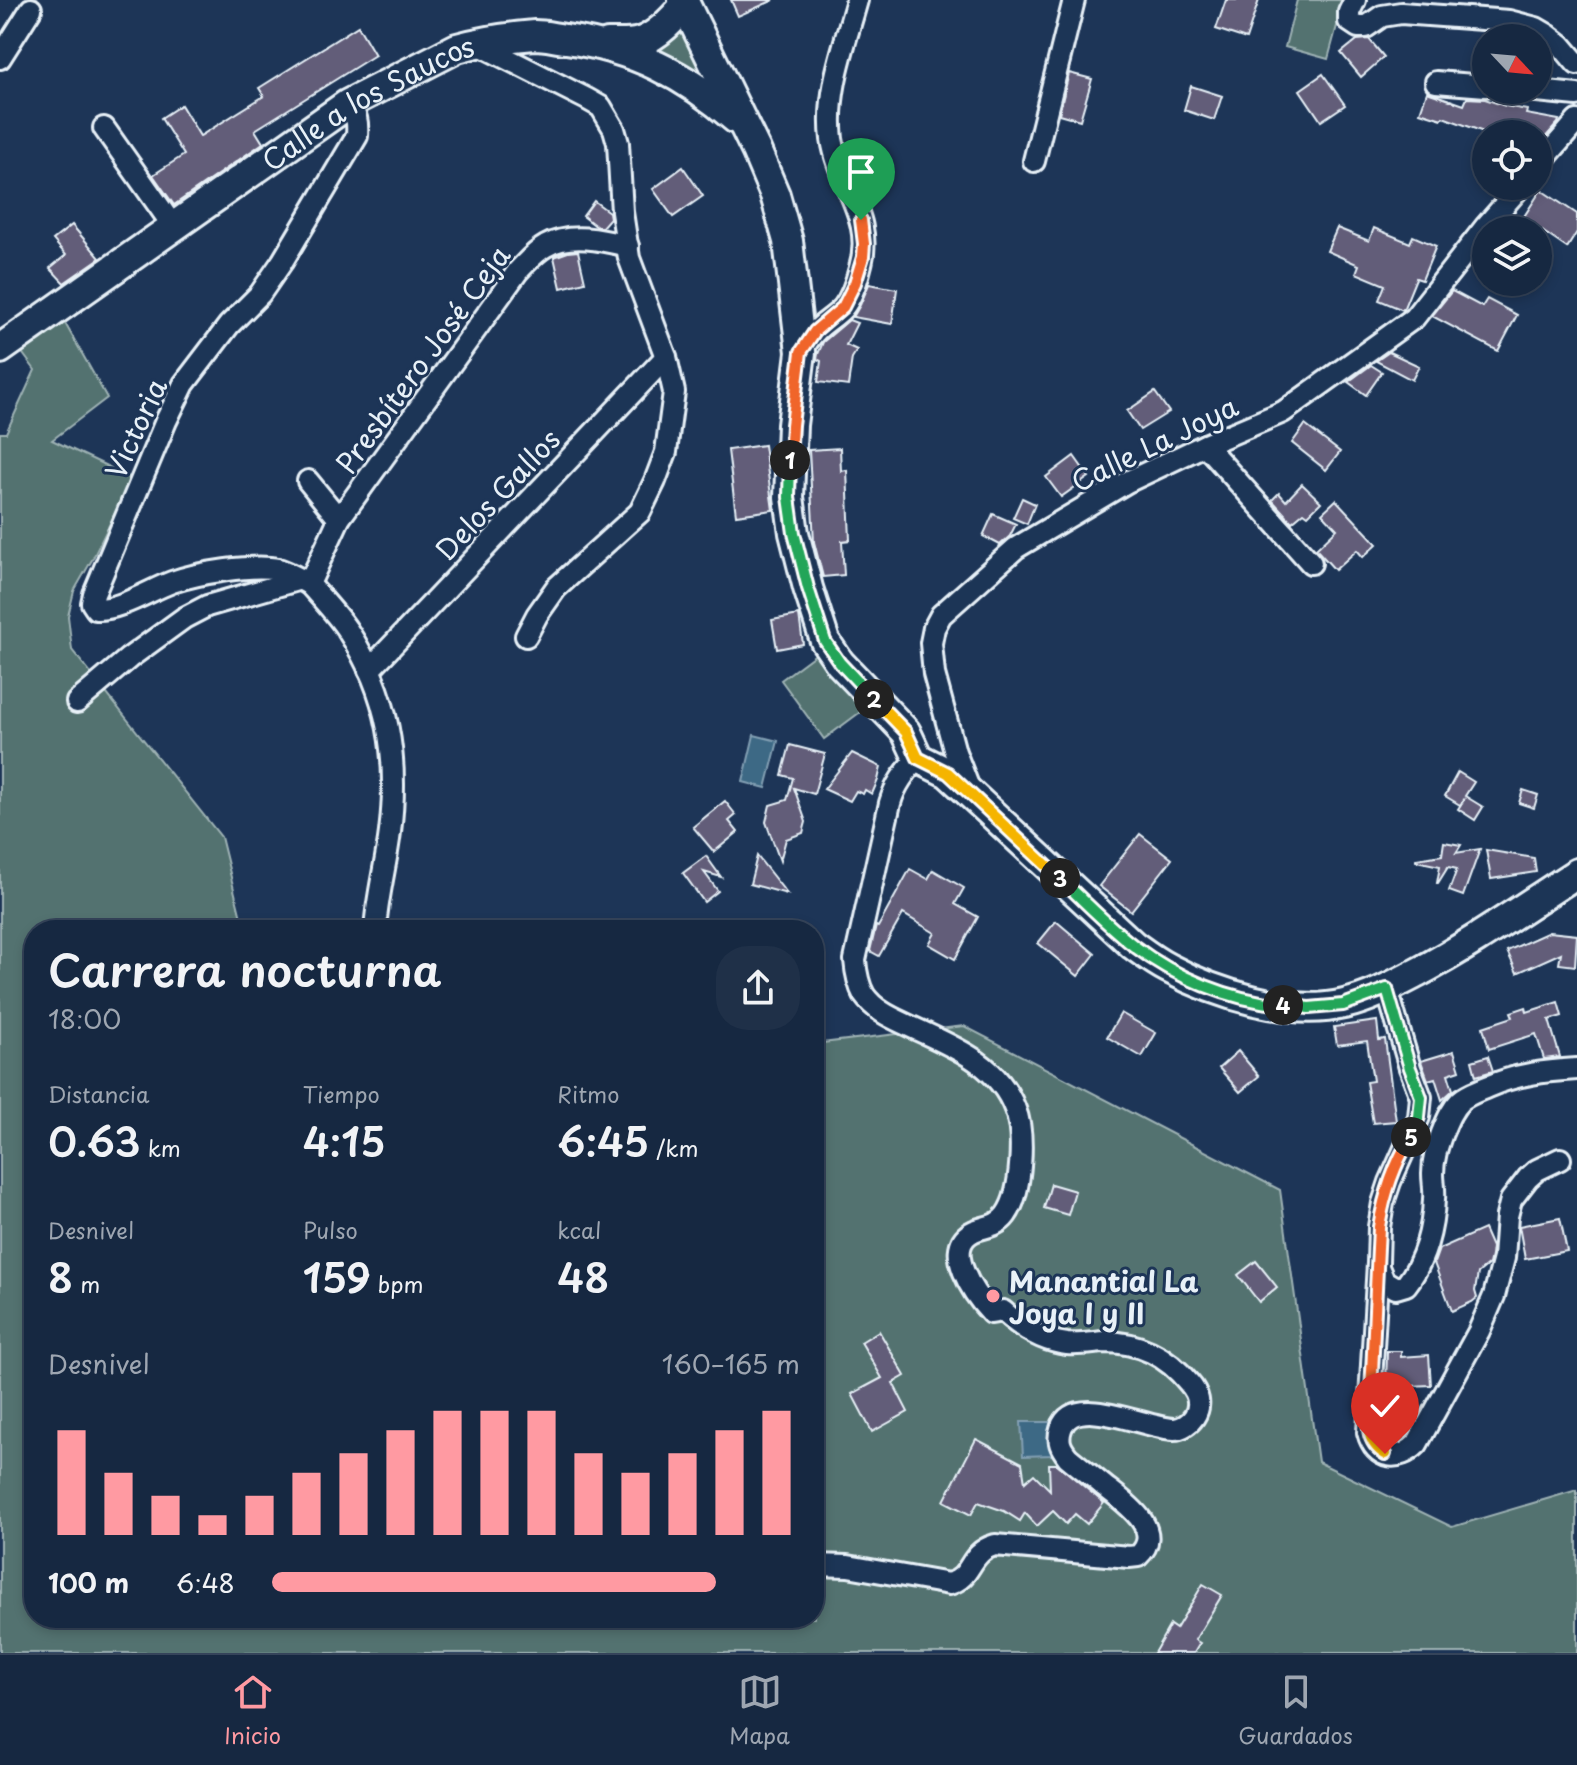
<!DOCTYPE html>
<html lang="es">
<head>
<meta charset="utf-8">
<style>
	:root { --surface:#162841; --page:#1f3048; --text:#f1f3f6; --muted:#9ea6b1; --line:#35445a; --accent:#ff9aa2 }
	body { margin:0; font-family:"Playpen Sans",sans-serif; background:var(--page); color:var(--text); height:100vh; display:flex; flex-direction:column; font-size:30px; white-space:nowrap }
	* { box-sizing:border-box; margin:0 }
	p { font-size:26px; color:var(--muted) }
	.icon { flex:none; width:44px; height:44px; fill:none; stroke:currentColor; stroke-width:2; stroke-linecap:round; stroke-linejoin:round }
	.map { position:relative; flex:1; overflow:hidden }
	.side { position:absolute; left:24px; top:920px; width:800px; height:708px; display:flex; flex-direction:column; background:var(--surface); border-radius:32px; box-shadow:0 4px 12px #0003,0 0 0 2px var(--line) }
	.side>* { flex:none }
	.needle { width:52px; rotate:116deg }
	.controls { position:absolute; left:1472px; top:24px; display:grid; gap:16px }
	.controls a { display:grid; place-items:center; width:80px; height:80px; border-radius:50%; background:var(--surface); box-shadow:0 4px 12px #0003,0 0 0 2px var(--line); font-size:40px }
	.pin { position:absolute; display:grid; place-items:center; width:68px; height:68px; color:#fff; margin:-82px -34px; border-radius:50% 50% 50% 0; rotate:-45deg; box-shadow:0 0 8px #0007 }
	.pin .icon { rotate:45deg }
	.km { position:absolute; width:40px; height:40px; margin:-20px; border-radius:50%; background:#222; color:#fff; font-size:22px; line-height:40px; text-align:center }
	.round { display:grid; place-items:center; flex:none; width:84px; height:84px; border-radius:32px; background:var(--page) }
	.summary { display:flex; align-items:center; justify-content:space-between; height:136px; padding:0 24px }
	h1 { font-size:44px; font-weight:600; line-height:60px }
	.metrics { display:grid; grid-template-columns:repeat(3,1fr); gap:12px; height:136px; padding:8px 24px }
	.metrics div { display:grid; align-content:center }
	.metrics b { font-size:40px; font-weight:600 }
	.metrics small { font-size:22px; font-weight:400 }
	.metrics p { font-size:22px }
	.chart { height:224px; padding:16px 24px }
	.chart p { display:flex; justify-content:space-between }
	.chart svg { width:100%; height:144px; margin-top:8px; stroke:var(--accent); stroke-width:6 }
	ul { padding:0 24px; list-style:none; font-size:26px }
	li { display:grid; grid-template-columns:128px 96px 1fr; align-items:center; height:60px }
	li i { height:20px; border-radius:10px; background:var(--accent) }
	.dock { display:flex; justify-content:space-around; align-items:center; height:112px; border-top:2px solid var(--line); background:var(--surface); font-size:22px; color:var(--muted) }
	.dock a { display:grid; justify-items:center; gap:4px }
	.dock .on { color:var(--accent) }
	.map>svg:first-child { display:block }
	.green { fill:#537270; stroke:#9eb2b4; stroke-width:2 }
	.water { fill:#3e6985; stroke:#829fb3; stroke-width:2 }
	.building { fill:#625d79; stroke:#e8f1f8; stroke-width:2 }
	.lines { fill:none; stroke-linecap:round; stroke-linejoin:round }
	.street-casing { stroke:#e8f1f8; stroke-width:26 }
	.secondary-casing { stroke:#e8f1f8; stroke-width:34 }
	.street { stroke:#1d3557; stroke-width:20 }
	.secondary { stroke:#1d3557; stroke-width:28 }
	.split-1-casing { stroke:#fff; stroke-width:16 }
	.split-2-casing { stroke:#fff; stroke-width:16 }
	.split-3-casing { stroke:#fff; stroke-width:16 }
	.split-4-casing { stroke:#fff; stroke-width:16 }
	.split-5-casing { stroke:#fff; stroke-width:16 }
	.split-6-casing { stroke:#fff; stroke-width:16 }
	.split-7-casing { stroke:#fff; stroke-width:16 }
	.split-1 { stroke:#f0652b; stroke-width:10 }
	.split-2 { stroke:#22a559; stroke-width:10 }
	.split-3 { stroke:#f5b400; stroke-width:10 }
	.split-4 { stroke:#22a559; stroke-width:10 }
	.split-5 { stroke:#22a559; stroke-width:10 }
	.split-6 { stroke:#f0652b; stroke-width:10 }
	.split-7 { stroke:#f5b400; stroke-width:10 }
	.poi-dot { fill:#ff9aa2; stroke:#1d3557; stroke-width:3 }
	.labels { text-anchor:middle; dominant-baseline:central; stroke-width:6; stroke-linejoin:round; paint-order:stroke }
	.street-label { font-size:28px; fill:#e8f1f8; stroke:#1d3557 }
	.poi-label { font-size:28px; font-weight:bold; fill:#e8f1f8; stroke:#1d3557; text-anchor:start }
</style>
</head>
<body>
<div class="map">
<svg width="1577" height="1653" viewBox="0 0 1577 1653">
	<rect width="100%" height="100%" fill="#1d3557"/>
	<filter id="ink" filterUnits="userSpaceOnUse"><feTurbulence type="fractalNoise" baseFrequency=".0125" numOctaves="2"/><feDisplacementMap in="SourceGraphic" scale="16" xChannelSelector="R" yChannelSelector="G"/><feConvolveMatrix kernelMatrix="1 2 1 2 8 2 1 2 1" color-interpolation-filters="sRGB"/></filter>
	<g filter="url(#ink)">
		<g class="green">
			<polygon points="1297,0 1344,0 1328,59 1285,47"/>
			<polygon points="686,26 725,102 647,54"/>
			<polygon points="57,309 107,398 52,440 132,478 93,558 74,591 68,616 72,650 221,837 244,930 34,930 34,1618 814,1618 814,1044 964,1026 1280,1190 1318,1462 1452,1527 1577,1490 1577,1653 0,1653 0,433 6,433 35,370 12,339"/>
			<polygon points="820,651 863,710 824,739 781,680"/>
		</g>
		<g class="water">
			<polygon points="754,735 778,741 766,788 743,782"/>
			<polygon points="1021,1422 1050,1422 1052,1455 1023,1456"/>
		</g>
		<g class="building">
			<polygon points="731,0 774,0 738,16"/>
			<polygon points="1226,0 1259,0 1246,39 1216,29"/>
			<polygon points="358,26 375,55 255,130 263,143 174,205 153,175 184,155 161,118 181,105 200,136 264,96 259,88"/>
			<polygon points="1369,39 1384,57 1361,77 1341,53 1357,40"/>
			<polygon points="1069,73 1092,79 1080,120 1059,114"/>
			<polygon points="1323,74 1345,105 1321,121 1300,90"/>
			<polygon points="1191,86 1222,96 1214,120 1184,110"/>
			<polygon points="1427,92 1464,105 1467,98 1485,99 1505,106 1527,110 1526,114 1559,120 1558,123 1543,140 1538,140 1538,134 1489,134 1443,117 1442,119 1420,112"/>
			<polygon points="683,167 703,196 673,217 653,189"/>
			<polygon points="1541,190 1577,214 1577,232 1567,248 1523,218"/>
			<polygon points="594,201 609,212 610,218 602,227 597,227 583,216"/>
			<polygon points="72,225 100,258 64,283 50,268 66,255 53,240"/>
			<polygon points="1337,228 1369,241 1374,228 1410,243 1413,236 1436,246 1422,280 1416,278 1403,310 1379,300 1385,285 1356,273 1359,265 1327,251"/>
			<polygon points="578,251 585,282 561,288 554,257 568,252"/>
			<polygon points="869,284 897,289 892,324 853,317 860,305"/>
			<polygon points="1452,291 1482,307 1487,299 1517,315 1498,351 1432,316"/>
			<polygon points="849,320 857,323 846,345 857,350 852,358 848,386 818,382 821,361 817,359 818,354 823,342"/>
			<polygon points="1389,352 1419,366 1412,380 1376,361"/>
			<polygon points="1371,365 1382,372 1366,395 1348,382"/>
			<polygon points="1155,392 1169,412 1140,430 1127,411"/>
			<polygon points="1305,425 1340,452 1326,470 1292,443"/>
			<polygon points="764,445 773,510 736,515 728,450"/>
			<polygon points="840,448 841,471 847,470 850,540 842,541 844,575 823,577 814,542 809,450"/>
			<polygon points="1074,456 1089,477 1061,497 1046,477"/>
			<polygon points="1302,484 1321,502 1308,515 1304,512 1292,522 1272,500 1279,493 1286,501"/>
			<polygon points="1022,498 1035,504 1027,524 1013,518"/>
			<polygon points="1336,500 1377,544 1363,557 1357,550 1335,570 1316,549 1337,529 1322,513"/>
			<polygon points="993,514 1016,524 1010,536 1000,545 983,536"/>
			<polygon points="799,615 803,644 777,649 772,620"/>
			<polygon points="790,745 825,754 814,794 794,788 806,822 803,833 786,839 780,861 766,822 770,805 787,800 793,778 782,775"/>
			<polygon points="852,753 881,767 878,780 872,794 865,790 863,794 856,791 850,801 824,789"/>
			<polygon points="1458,772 1474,782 1465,796 1483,807 1475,820 1458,809 1465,798 1460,805 1445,796"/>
			<polygon points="1523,790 1538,795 1534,808 1519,803"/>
			<polygon points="725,801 736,815 729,821 738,832 714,852 693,827"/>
			<polygon points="1140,834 1172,859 1131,911 1099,886"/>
			<polygon points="1444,842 1461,845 1456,853 1480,849 1463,896 1449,891 1457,869 1448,867 1438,883 1437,883 1440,866 1416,861 1416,859 1442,855"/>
			<polygon points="1486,850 1534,858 1536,872 1491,879"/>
			<polygon points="706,856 721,877 704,872 718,891 704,902 683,873"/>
			<polygon points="757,856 787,894 750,884"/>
			<polygon points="910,869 928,879 933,870 964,888 955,904 978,917 955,959 929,944 935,933 903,914 879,956 870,951 876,926 878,927"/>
			<polygon points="1056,921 1095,954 1078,976 1038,943"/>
			<polygon points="1549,932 1577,935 1575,966 1559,964 1561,953 1517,973 1507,951"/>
			<polygon points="1558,1002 1562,1016 1549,1020 1560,1057 1544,1059 1536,1034 1489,1049 1483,1027 1513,1017 1511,1012 1526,1007 1527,1012"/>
			<polygon points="1121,1013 1156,1033 1142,1057 1107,1037"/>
			<polygon points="1377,1021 1379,1040 1385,1039 1396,1121 1373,1123 1366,1082 1373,1081 1367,1041 1337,1045 1334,1027"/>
			<polygon points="1238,1051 1259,1076 1240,1092 1219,1068"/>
			<polygon points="1454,1051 1460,1070 1448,1074 1453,1090 1442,1100 1435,1078 1428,1080 1421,1061"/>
			<polygon points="1488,1056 1493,1071 1476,1076 1472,1061"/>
			<polygon points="1051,1184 1075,1191 1068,1215 1044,1208"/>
			<polygon points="1560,1218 1567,1251 1525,1259 1519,1226"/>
			<polygon points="1484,1229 1492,1247 1491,1256 1489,1264 1478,1273 1475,1291 1477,1298 1472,1302 1452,1311 1434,1263 1439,1249"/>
			<polygon points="1256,1261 1277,1287 1259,1302 1238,1275"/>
			<polygon points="879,1331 905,1376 893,1383 908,1412 872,1432 852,1394 882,1378 861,1342"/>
			<polygon points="1387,1351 1401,1351 1401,1357 1429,1355 1431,1385 1386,1387"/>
			<polygon points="1411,1404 1416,1419 1407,1436 1400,1438 1391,1410"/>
			<polygon points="976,1439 1022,1463 1025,1482 1034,1474 1050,1490 1049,1464 1057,1464 1104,1503 1087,1524 1075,1514 1066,1524 1053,1511 1037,1526 1025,1513 1020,1521 1004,1511 978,1502 971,1515 944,1501"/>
			<polygon points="1203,1584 1222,1595 1195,1640 1200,1643 1194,1653 1154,1653 1170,1625 1176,1629"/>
		</g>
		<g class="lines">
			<g class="street-casing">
				<g id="street">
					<polyline points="1355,0 1349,12 1349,21 1358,27 1366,27 1382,16 1401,13 1509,21 1536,28 1548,35 1561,45 1577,64"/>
					<polyline points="476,43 587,99 601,107 614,129 618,143 622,212 629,258 666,357 674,392 666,452 655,481 640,512 556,588 537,615 526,636"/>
					<polyline points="0,58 31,9"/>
					<polyline points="1436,82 1486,86"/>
					<polyline points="1527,90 1577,95"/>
					<polyline points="104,128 173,226"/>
					<polyline points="1034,161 1074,0"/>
					<polyline points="1538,166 1577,121"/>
					<path d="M801,352C805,345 809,338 815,332C823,323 835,317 843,308C851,298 857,280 860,268C875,218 839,186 832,139C826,92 845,44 857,0"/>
					<polyline points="1205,445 1311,563"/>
					<polyline points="308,481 339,519"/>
					<path d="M301,579C293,576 286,571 278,569C252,564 198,573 172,582C150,590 120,610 96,609L92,603L94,594L166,421L184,384L229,325L260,294L282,262L357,136C358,122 357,115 348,104"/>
					<path d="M309,584L339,519L518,271C527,262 535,252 546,246C570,232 603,240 628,246"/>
					<path d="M309,584C322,599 337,614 348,631C389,694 399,759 390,832C386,865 377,897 375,930"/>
					<polyline points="369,670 666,357"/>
					<polyline points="77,702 129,658 184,618 207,606 301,579 305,582"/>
					<polyline points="970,791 955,752 934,674 931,643 934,628 941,615 1016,548 1127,482 1205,445 1283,412 1414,318 1486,226 1521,186"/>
					<path d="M1387,989L1410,1068L1421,1097L1419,1117L1390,1182L1383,1203L1379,1227L1378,1263L1368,1432C1375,1460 1399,1462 1417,1444L1479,1331L1494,1296L1504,1258L1507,1216L1511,1200L1528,1178L1537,1170L1560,1159"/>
					<path d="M1378,1267L1384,1281L1396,1288L1406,1285C1425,1261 1433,1228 1434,1199C1435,1190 1433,1182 1433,1174C1433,1159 1437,1147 1442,1133C1447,1121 1451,1110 1460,1101C1468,1094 1478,1091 1487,1087C1517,1074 1545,1071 1577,1069"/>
					<path d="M814,1565L848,1566L949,1584C974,1577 967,1553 995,1545L1129,1557L1138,1556C1167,1530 1123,1501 1104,1486C1092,1476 1080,1467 1068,1457C1061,1448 1057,1441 1061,1429C1073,1391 1147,1429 1174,1429C1182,1429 1190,1423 1194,1417C1202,1405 1198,1393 1189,1383C1167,1356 1140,1342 1104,1342C1092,1343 1079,1345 1067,1344C1042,1341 1020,1327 1003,1311L991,1313C975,1296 940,1247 974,1231C986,1226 997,1227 1006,1215C1022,1193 1025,1133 1015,1109C997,1060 946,1044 903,1023C888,1016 874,1009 864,995C858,984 856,972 855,960L890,803C895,785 905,772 918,758"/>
				</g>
			</g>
			<g class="secondary-casing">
				<g id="secondary">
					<path d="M683,0L756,150L775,195L788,241L801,352L792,425L789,497L794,533L808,588L825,641L840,663L906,732L918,758L948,773L1133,945C1144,953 1156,962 1168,968C1216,994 1290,1017 1344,1004C1370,998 1394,985 1417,973C1472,944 1524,907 1577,873"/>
					<path d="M608,44C618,44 630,45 640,42C658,36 674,18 685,5"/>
					<path id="s1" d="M0,349L348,104L457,48C482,41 509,37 535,35C545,35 556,38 566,39C632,48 686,75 736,119"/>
				</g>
			</g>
			<use href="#street" class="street"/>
			<use href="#secondary" class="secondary"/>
		</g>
	</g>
	<g class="lines" filter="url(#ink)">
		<g class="split-1-casing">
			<polyline id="split-1" points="790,460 792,425 801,352 815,331 843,307 855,283 863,257 864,244 861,220"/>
		</g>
		<g class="split-2-casing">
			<polyline id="split-2" points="790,460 789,497 794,533 808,588 825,641 840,663 874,699"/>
		</g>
		<g class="split-3-casing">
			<polyline id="split-3" points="874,699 906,732 918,758 948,773 1060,878"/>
		</g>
		<g class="split-4-casing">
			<path id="split-4" d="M1060,878C1084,901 1108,926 1134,946C1176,978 1230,1000 1283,1005"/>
		</g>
		<g class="split-5-casing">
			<polyline id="split-5" points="1283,1005 1309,1008 1343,1005 1387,989 1410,1068 1421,1097 1419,1117 1411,1137"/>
		</g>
		<g class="split-6-casing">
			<path id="split-6" d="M1371,1393L1379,1227C1384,1195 1394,1165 1411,1137"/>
		</g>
		<g class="split-7-casing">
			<path id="split-7" d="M1371,1393C1369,1415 1362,1440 1385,1454"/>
		</g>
		<use href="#split-1" class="split-1"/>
		<use href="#split-2" class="split-2"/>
		<use href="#split-3" class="split-3"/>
		<use href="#split-4" class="split-4"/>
		<use href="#split-5" class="split-5"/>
		<use href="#split-6" class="split-6"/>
		<use href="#split-7" class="split-7"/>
	</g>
	<circle class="poi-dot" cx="993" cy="1296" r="8"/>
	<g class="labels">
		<g class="street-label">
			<text stroke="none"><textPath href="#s1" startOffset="444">Calle a los Saucos</textPath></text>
			<text transform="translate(422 359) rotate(-54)">Presbítero José Ceja</text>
			<text transform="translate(135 428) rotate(-65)">Victoria</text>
			<text transform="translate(1154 443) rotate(-26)">Calle La Joya</text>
			<text transform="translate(497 494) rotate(-47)">Delos Gallos</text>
		</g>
		<g class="poi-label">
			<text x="1009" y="1280">Manantial La<tspan x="1009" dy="32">Joya I y II</tspan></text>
		</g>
	</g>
</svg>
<div class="controls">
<a><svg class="needle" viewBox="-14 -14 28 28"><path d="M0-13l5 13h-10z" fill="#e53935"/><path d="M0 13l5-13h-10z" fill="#9ea6b1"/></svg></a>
<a><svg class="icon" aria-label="locate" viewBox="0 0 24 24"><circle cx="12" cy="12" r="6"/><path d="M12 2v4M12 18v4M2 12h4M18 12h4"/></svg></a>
<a><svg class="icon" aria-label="layers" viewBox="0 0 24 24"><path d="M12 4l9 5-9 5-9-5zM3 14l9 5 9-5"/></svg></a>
</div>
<div class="pin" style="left:861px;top:220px;background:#1e9e55"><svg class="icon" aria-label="arrive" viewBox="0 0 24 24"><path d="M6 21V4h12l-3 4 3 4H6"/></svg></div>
<div class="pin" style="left:1385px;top:1454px;background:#d93025"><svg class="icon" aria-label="check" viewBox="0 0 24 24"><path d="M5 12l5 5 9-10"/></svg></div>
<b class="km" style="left:790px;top:460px">1</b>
<b class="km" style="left:874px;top:699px">2</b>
<b class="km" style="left:1060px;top:878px">3</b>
<b class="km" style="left:1283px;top:1005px">4</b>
<b class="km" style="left:1411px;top:1137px">5</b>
<section class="side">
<div class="summary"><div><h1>Carrera nocturna</h1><p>18:00</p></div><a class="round"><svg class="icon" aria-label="share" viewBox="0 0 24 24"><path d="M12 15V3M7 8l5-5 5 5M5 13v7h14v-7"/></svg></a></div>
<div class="metrics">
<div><p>Distancia</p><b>0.63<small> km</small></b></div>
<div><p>Tiempo</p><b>4:15</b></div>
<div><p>Ritmo</p><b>6:45<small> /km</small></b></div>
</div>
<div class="metrics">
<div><p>Desnivel</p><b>8<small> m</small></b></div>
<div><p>Pulso</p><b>159<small> bpm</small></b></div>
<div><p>kcal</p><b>48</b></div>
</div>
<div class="chart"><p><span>Desnivel</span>160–165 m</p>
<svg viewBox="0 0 160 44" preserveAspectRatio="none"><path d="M5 44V12M15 44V25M25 44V32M35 44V38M45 44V32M55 44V25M65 44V19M75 44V12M85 44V6M95 44V6M105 44V6M115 44V19M125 44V25M135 44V19M145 44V12M155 44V6"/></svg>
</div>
<ul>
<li><b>100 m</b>6:48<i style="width:84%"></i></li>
</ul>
</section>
</div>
<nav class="dock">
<a class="on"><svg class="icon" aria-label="home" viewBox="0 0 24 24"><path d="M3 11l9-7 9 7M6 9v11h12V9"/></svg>Inicio</a>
<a><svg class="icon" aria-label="map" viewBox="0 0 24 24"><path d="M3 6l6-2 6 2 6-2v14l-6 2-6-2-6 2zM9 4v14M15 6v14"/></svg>Mapa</a>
<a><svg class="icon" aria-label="saved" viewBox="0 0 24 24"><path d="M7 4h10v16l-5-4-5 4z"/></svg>Guardados</a>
</nav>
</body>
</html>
